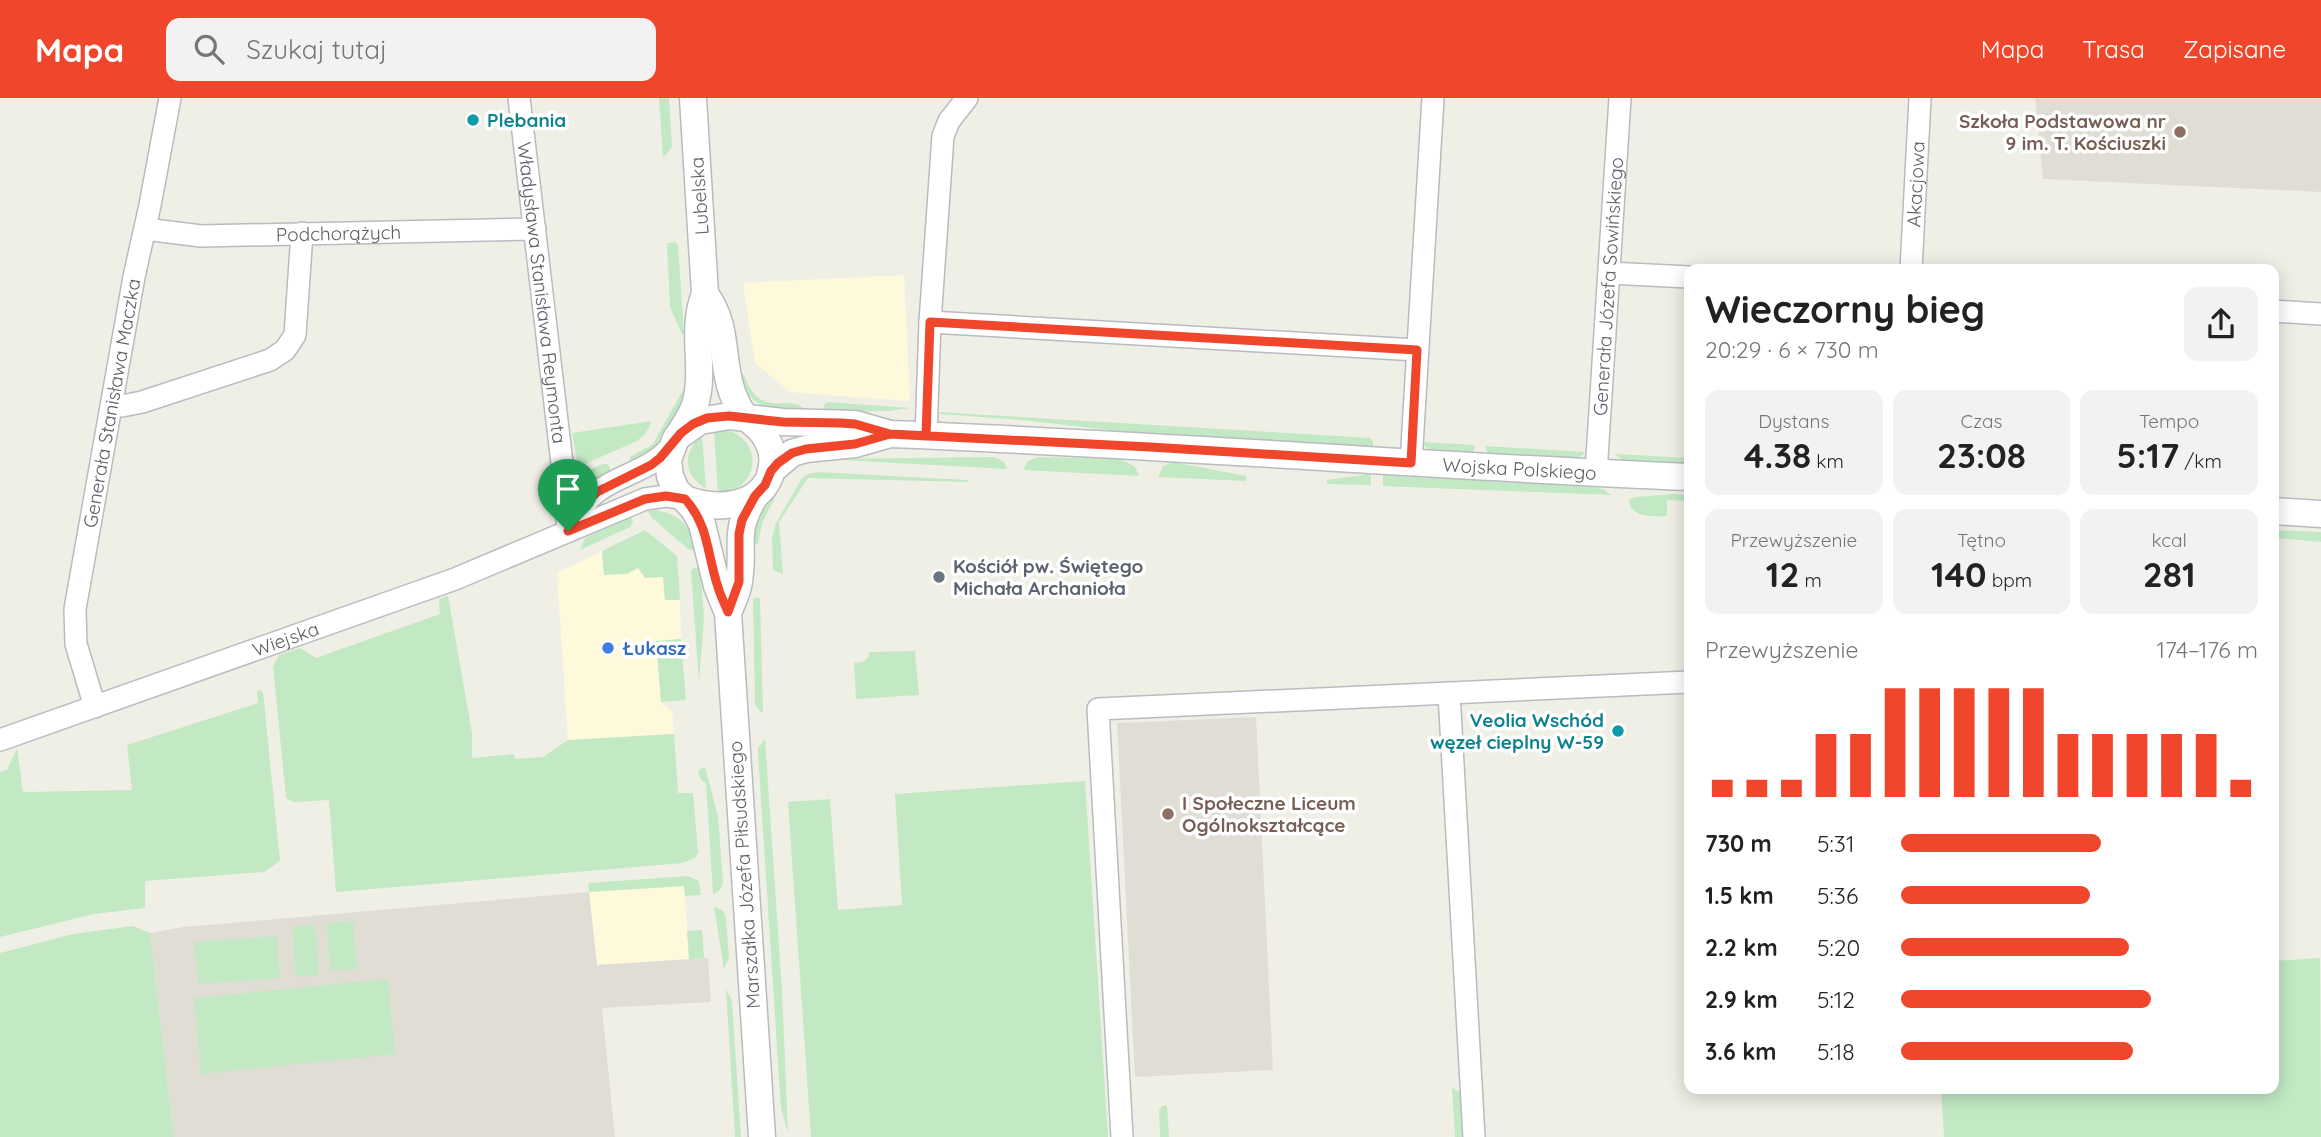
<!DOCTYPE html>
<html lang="pl">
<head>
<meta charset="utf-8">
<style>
	:root { --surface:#fff; --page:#f2f2f2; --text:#222; --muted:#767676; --accent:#f0462c }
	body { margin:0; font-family:Quicksand,sans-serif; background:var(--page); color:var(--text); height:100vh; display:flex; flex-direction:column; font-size:26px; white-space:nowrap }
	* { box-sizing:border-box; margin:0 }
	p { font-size:23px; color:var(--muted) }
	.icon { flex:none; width:38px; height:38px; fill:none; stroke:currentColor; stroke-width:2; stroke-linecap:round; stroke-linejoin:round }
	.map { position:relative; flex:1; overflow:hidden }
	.panel { position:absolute; left:1684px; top:166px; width:595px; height:830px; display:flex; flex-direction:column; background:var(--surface); border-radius:14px; box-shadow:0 4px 18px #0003 }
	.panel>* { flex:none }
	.pin { position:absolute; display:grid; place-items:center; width:60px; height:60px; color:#fff; margin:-72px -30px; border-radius:50% 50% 50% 0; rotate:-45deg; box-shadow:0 0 7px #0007 }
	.pin .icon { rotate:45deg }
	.round { display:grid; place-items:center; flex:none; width:74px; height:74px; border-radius:14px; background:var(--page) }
	.headline { display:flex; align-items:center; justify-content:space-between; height:119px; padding:0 21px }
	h1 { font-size:38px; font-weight:700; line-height:52px }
	.figures { display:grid; grid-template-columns:repeat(3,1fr); gap:10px; height:119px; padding:7px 21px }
	.figures div { display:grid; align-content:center; border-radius:14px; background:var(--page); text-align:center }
	.figures b { font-size:35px; font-weight:700 }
	.figures small { font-size:19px; font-weight:400 }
	.figures p { font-size:19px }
	.chart { height:196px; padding:14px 21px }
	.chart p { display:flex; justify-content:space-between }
	.chart svg { width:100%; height:126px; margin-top:7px; stroke:var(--accent); stroke-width:6 }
	ul { padding:0 21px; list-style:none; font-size:23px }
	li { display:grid; grid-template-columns:112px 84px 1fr; align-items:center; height:52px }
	li i { height:18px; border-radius:9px; background:var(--accent) }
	header { display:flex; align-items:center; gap:42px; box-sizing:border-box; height:98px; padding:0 35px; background:var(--accent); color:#fff }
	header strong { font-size:33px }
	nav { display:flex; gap:38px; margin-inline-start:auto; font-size:24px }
	.search { width:490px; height:63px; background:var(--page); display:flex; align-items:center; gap:18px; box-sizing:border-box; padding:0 24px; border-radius:14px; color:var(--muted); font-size:26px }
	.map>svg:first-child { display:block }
	.commercial { fill:#fff9dc }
	.education { fill:#e0ded4 }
	.green { fill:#c2e9c4 }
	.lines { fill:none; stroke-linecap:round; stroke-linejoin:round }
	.minor-casing { stroke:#b8bbc0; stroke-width:24 }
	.tertiary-casing { stroke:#b8bbc0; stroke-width:29 }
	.minor { stroke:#fff; stroke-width:21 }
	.tertiary { stroke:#fff; stroke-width:26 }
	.route-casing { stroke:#fff; stroke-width:14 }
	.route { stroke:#f0462c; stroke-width:9 }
	.culture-dot { fill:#0f9aa8; stroke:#fff; stroke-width:2.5 }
	.education-dot { fill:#8d6e63; stroke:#fff; stroke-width:2.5 }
	.worship-dot { fill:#6b7280; stroke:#fff; stroke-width:2.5 }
	.shop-dot { fill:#3f7fe0; stroke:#fff; stroke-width:2.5 }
	.labels { text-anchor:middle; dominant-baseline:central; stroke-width:7; stroke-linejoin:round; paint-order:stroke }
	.culture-label { font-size:19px; font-weight:bold; fill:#0d838f; stroke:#fff; text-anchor:start }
	.education-label { font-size:19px; font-weight:bold; fill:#785e54; stroke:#fff; text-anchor:end }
	.street-label { font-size:19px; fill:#5d6167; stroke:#fff }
	.worship-label { font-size:19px; font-weight:bold; fill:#5b616d; stroke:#fff; text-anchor:start }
	.shop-label { font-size:19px; font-weight:bold; fill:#366cbe; stroke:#fff; text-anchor:start }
</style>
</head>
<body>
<header>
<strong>Mapa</strong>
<div class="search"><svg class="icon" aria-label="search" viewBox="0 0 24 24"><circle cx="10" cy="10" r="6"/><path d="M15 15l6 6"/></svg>Szukaj tutaj</div>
<nav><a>Mapa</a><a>Trasa</a><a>Zapisane</a></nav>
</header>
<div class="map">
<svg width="2321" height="1039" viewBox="0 0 2321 1039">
	<rect width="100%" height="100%" fill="#f0efe6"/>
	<g class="commercial">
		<polygon points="904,177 910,303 790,294 755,265 743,185"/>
		<polygon points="602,453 604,477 638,470 663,479 665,502 680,502 681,541 657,543 661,604 672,613 674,636 568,642 557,475"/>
		<polygon points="684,788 689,861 597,867 589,794"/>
	</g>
	<g class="education">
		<polygon points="2035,0 2321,0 2321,94 2043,81"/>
		<polygon points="1256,619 1273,972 1135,979 1117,625"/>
		<polygon points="589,794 597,867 708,860 711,904 602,910 615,1039 174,1039 150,835 183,829"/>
	</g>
	<g class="green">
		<polygon points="659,0 669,0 672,49 663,60"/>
		<polygon points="675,144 678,147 684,236 682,236 670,209 667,145"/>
		<path d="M741,276L744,277C762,324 787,294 806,312C773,312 749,314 741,276Z"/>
		<polygon points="687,285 681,307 656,347 650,354 629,366 630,359 653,346"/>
		<polygon points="827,304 911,310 888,313 824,314 824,307"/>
		<polygon points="938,314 1370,340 1373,343 1373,349 1118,333 1022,322 941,316"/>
		<polygon points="652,323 646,335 637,343 578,369 572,335"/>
		<path d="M714,331C763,330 766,392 718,396Z"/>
		<path d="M702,337L706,391C683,376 682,355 702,337Z"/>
		<path d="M1421,344L1475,347L1473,355C1457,354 1430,358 1421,344Z"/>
		<polygon points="1485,348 1586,354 1580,359 1571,361 1488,356"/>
		<polygon points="1615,356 1689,360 1689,368 1625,364"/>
		<polygon points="994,359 1004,364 1007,371 823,361"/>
		<polygon points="1037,359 1121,361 1135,369 1139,378 1023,372 1028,363"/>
		<polygon points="1173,364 1246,378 1246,383 1158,379 1163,368"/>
		<path d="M603,366H608L611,374C600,379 588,387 578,377Z"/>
		<polygon points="788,374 762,425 758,446 750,448 757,418 775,397"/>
		<polygon points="816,374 968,382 969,384 808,380 779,424 783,476 773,472 772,440 776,425 801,382 806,377"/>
		<polygon points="1371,376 1371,387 1327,386 1327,382"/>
		<polygon points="1383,377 1592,389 1603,391 1611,397 1383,388"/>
		<path d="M1673,396L1689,397V403L1667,402V418C1653,419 1629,420 1629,401L1635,399Z"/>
		<path d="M656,412C682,418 687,426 698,449L692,452L688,451L651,419L648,413Z"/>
		<polygon points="631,419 633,424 630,429 580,452 585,440"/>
		<polygon points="645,432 677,458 680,502 665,502 663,479 645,480 638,470 627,476 604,477 602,453"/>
		<polygon points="2273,432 2321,434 2321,444 2273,440"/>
		<polygon points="693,470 700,470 704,520 699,584 691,473"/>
		<polygon points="448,498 472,635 472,660 514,656 515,661 543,659 568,642 674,636 678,695 693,695 698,755 695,760 683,765 336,794 329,702 294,704 286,700 273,569 279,557 300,550 316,560 440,516 439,501"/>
		<polygon points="753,500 760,500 763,616 755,607"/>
		<polygon points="681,541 686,602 661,604 656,543"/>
		<polygon points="915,553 919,597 856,601 854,565 862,564 868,560 869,554"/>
		<polygon points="260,592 263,594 280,763 264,774 145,783 145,810 94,816 0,839 0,674 7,672 17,650 23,694 132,692 127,647 258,605 257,593"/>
		<polygon points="765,641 782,893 788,1034 781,1011 758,655 758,650"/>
		<polygon points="705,669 718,718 723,785 720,792 713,796 706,685 701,682 698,675 700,671"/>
		<polygon points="1085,683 1108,1039 811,1039 788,704 830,701 838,812 902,807 895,696"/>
		<polygon points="688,778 699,783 701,797 685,798 684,788 589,794 588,785"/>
		<polygon points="714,808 723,813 726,820 729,860 724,871"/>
		<polygon points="353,823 357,871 330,873 327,825"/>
		<polygon points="315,827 319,877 296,879 292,829"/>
		<polygon points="133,828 150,835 174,1039 0,1039 0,855 73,836"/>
		<polygon points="702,832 704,860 689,861 687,833"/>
		<polygon points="277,838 280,880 198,886 194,844"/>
		<polygon points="2320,860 2321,1039 1944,1039 1941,991 2273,990 2273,863"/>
		<polygon points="388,881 395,956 201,976 194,900"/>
		<polygon points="726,891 732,903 741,1039 735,1039"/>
		<polygon points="1452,989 1462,996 1465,1039 1455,1039"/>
		<polygon points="1167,1007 1169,1039 1160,1039 1159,1012 1162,1008"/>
	</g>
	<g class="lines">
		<g class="minor-casing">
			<g id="minor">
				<path id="s1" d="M519,0L566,399L568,433"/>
				<path id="s2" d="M145,131L201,138L535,131"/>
				<path id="s3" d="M1911,172L1920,0"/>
				<polyline points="1609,175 1689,179"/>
				<polyline points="2273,213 2321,216"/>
				<polyline points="930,224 1417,252"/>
				<polyline points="112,306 122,308 142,304 270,262 285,252 295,237 302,135"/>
				<polyline points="926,338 930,224 943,38 949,23 967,0"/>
				<polyline points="1411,365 1433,0"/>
				<path id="s4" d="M1596,375L1620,0"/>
				<path d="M568,433C577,418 584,403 598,393C623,375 652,372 672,347"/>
				<polyline points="1449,595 1474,1039"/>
				<path id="s5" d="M95,609L76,546L75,511L134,179L150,107L170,0"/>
				<path id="s6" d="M0,642L455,481L645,401L666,398L685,401"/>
				<polyline points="1122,1039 1098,611 1689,584"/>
			</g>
		</g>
		<g class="tertiary-casing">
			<g id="tertiary">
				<path d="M679,336C685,327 692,317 695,307C706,271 690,232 705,196L693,0"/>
				<polyline points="771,373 792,355 806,351 855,346 890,336"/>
				<path d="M685,401C714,412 757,411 770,378C773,367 774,356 769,346C762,330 755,328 745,318C739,312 735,302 732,294C720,259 729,228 705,196"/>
				<polyline points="2273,413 2321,416"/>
				<path d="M728,515C732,504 738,494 739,483C745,445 732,436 755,398"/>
				<path id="s7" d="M762,1039L728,515L717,488L702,426L693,410L676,392L670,378L668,362L676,340L700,323L729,318L783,324L855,326L890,336C1156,346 1422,368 1689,379"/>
			</g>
		</g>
		<use href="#minor" class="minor"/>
		<use href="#tertiary" class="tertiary"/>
	</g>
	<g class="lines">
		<g class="route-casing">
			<path id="route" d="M568,433L645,401L666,398L685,401C709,427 707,457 718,489C720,497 725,506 728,514L739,484V436L742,422L755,398L765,387L771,373L778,365L792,355L806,351L855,346L890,336L926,338L930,224L1417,252L1411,365L1150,349L890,336L855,326L841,325L783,324L729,318L707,320L693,326L681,335L660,360L651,367L597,394L582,409L568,433"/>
		</g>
		<use href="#route" class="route"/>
	</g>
	<g class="culture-dot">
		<circle cx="473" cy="22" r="7"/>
		<circle cx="1618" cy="633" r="7"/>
	</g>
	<g class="education-dot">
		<circle cx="2180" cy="34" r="7"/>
		<circle cx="1168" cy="716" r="7"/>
	</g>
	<circle class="worship-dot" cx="939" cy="479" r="7"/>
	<circle class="shop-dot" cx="608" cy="550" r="7"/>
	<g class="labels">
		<g class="culture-label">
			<text x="487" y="22">Plebania</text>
			<text x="1604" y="622" text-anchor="end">Veolia Wschód<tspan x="1604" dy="22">węzeł cieplny W-59</tspan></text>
		</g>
		<g class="education-label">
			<text x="2166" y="23">Szkoła Podstawowa nr<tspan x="2166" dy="22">9 im. T. Kościuszki</tspan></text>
			<text x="1182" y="705" text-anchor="start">I Społeczne Liceum<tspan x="1182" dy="22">Ogólnokształcące</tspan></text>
		</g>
		<g class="street-label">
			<text stroke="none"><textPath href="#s3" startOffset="86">Akacjowa</textPath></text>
			<text transform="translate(699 98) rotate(-94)">Lubelska</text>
			<text stroke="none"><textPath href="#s2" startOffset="194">Podchorążych</textPath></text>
			<text stroke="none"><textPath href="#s4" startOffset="187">Generała Józefa Sowińskiego</textPath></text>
			<text stroke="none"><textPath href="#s1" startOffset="196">Władysława Stanisława Reymonta</textPath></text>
			<text stroke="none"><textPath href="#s5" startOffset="310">Generała Stanisława Maczka</textPath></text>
			<text stroke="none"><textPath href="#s7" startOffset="1568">Wojska Polskiego</textPath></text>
			<text stroke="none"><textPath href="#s6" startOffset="303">Wiejska</textPath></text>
			<text transform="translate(744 777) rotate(-94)">Marszałka Józefa Piłsudskiego</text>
		</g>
		<g class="worship-label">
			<text x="953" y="468">Kościół pw. Świętego<tspan x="953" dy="22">Michała Archanioła</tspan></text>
		</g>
		<g class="shop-label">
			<text x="622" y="550">Łukasz</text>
		</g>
	</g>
</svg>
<div class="pin" style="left:568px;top:433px;background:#1e9e55"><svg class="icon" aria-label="arrive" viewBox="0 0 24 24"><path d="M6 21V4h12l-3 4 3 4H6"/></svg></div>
<section class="panel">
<div class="headline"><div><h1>Wieczorny bieg</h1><p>20:29 · 6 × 730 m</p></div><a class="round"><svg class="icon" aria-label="share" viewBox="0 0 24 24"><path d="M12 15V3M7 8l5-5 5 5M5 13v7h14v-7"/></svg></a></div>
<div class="figures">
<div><p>Dystans</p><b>4.38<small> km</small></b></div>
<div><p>Czas</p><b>23:08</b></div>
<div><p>Tempo</p><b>5:17<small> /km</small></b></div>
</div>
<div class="figures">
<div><p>Przewyższenie</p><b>12<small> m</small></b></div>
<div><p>Tętno</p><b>140<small> bpm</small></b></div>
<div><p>kcal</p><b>281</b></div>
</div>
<div class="chart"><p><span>Przewyższenie</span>174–176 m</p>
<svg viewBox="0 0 160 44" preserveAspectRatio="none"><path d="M5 44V38M15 44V38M25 44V38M35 44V22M45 44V22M55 44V6M65 44V6M75 44V6M85 44V6M95 44V6M105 44V22M115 44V22M125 44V22M135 44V22M145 44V22M155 44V38"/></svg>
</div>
<ul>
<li><b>730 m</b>5:31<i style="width:56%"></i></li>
<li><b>1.5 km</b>5:36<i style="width:53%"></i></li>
<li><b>2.2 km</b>5:20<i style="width:64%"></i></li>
<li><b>2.9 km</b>5:12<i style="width:70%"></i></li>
<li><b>3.6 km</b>5:18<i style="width:65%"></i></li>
</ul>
</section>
</div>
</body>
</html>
